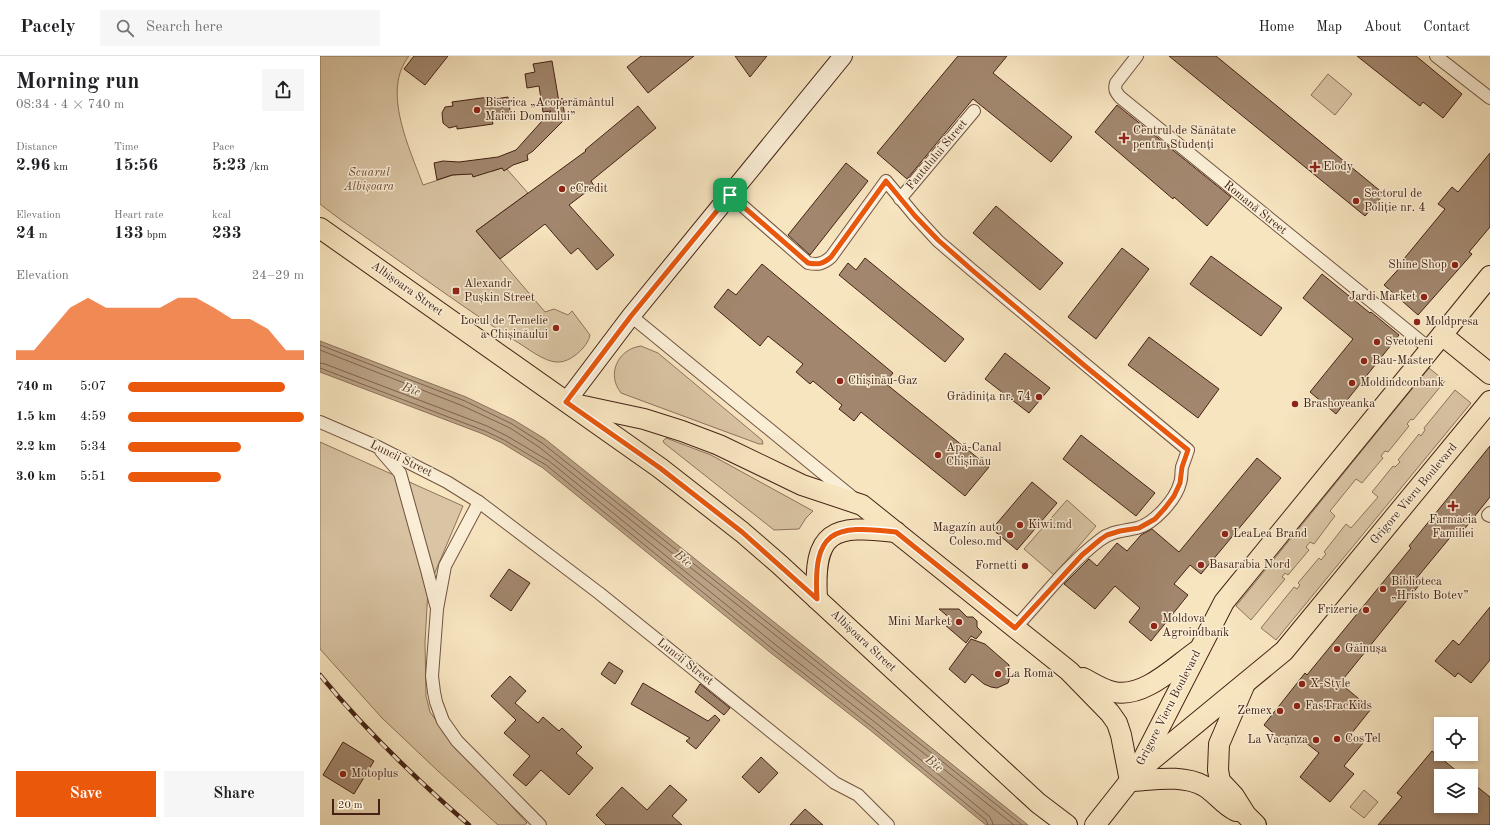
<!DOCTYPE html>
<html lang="en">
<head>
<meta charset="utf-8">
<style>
	:root { --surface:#fff; --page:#f6f6f6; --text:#202124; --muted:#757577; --line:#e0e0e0; --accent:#ea580c }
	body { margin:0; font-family:"Old Standard TT",serif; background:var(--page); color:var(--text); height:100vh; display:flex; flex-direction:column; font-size:15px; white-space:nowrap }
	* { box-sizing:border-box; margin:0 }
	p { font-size:13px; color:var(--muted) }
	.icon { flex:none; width:22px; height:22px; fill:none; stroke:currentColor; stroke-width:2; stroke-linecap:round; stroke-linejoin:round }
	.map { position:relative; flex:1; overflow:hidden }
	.details { display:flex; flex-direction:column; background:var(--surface); width:320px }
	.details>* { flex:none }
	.fabs { position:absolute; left:1114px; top:661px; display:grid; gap:8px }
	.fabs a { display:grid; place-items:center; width:44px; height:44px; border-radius:0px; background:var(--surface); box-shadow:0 2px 6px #0003; font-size:20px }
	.scale { position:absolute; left:12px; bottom:10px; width:48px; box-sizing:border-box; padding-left:4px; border:2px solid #452215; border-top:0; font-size:11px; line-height:14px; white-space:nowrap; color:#452215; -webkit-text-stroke:3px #faeed6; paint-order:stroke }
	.pin { position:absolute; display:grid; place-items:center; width:34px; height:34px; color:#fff; margin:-17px; border-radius:8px; box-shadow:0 2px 6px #0006 }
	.round { display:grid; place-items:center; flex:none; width:42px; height:42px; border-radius:0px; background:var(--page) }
	.overview { display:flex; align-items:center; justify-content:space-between; height:68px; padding:0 16px }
	h1 { font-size:22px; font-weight:700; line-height:30px }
	.figures { display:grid; grid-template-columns:repeat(3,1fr); gap:6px; height:68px; padding:4px 16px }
	.figures div { display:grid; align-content:center }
	.figures b { font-size:17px; font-weight:700 }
	.figures small { font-size:11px; font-weight:400 }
	.figures p { font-size:11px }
	.chart { height:112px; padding:8px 16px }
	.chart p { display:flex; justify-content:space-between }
	.chart svg { width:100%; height:72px; margin-top:4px; fill:var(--accent); opacity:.7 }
	.action { display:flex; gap:8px; margin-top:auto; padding:8px 16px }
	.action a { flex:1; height:46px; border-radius:0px; background:var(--accent); color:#fff; font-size:16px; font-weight:700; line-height:46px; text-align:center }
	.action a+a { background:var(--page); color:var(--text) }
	ul { padding:0 16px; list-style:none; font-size:13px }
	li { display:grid; grid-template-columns:64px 48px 1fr; align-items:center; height:30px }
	li i { height:10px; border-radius:5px; background:var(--accent) }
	header { display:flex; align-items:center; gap:24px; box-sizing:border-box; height:56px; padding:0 20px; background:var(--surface); border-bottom:1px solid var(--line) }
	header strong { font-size:19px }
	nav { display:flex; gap:22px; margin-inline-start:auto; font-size:14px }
	.search { width:280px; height:36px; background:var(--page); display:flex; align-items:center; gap:10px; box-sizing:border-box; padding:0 14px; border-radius:0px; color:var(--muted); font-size:15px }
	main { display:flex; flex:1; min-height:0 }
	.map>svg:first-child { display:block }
	.green { fill:#d9c4a3; stroke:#8f735c }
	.water { fill:#baa386; stroke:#8b6f59 }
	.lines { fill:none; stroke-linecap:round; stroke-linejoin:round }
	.shore { stroke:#80624e; stroke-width:1 }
	.building { fill:#a2876e; stroke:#452215 }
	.minor-casing { stroke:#725340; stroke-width:14 }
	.secondary-casing { stroke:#452215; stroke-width:20 }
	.primary-casing { stroke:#452215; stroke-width:22 }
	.minor { stroke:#faeed6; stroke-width:12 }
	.secondary { stroke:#faeed6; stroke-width:18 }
	.primary { stroke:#f7e5c0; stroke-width:20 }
	.rail-casing { stroke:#452215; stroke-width:4.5 }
	.rail { stroke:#faeed6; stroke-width:3; stroke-dasharray:9; stroke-linecap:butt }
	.route-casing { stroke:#fff; stroke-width:8 }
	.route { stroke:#ea580c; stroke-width:5 }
	.poi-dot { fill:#8f2418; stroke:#faeed6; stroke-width:1.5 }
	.labels { text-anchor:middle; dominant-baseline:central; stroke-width:3; stroke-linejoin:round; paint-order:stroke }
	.poi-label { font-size:12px; fill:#452215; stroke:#faeed6; text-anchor:start }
	.street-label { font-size:12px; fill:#452215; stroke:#faeed6 }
	.park-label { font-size:12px; font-style:italic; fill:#6a4a38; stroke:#faeed6 }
	.water-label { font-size:13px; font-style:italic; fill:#684937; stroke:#faeed6 }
</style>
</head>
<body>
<header>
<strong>Pacely</strong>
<div class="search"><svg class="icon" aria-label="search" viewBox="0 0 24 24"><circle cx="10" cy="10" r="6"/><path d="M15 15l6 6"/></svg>Search here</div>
<nav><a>Home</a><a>Map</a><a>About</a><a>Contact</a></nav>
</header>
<main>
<section class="details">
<div class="overview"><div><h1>Morning run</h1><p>08:34 · 4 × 740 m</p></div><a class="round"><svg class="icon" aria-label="share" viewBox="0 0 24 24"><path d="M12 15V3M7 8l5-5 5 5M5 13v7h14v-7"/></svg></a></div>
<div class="figures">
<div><p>Distance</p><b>2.96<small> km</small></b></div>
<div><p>Time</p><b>15:56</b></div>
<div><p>Pace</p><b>5:23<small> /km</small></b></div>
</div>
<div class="figures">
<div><p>Elevation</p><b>24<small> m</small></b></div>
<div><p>Heart rate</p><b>133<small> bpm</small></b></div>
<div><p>kcal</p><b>233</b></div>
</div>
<div class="chart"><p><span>Elevation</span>24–29 m</p>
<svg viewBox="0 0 160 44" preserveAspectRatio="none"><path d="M0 44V38L10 38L20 25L30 12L40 6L50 12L60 12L70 12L80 12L90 6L100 6L110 12L120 19L130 19L140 25L150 38L160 38V44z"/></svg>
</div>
<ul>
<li><b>740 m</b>5:07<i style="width:89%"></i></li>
<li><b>1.5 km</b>4:59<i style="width:100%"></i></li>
<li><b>2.2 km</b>5:34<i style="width:64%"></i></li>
<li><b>3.0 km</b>5:51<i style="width:53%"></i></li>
</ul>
<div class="action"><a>Save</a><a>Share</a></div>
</section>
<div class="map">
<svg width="1170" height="769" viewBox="0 0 1170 769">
	<rect width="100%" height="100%" fill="#f7e5c0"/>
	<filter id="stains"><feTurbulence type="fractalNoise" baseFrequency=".005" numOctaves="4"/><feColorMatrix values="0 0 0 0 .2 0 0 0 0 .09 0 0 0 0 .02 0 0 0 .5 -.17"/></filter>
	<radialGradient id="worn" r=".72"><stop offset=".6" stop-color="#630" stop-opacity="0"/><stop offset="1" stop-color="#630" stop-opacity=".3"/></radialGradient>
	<g class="green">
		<path d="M0,0H89C61,35 90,93 103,129L133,119L173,115L185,111L208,137L156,175L225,256L234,253L248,259L252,255L270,279C268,291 250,307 237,306C224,306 206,291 194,284C135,246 79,204 21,164L0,148Z"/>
		<polygon points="1008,18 1032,38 1015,59 991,39"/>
		<path d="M321,290L338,297L442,384L443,388H439L301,337C286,318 298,293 321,290Z"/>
		<polygon points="1109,312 1125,325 1093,364 1091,363 1087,368 1089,370 1068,396 1065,395 1061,400 1063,402 1042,427 1036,423 1010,455 1015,460 994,488 990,486 986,491 989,494 968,519 965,517 962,521 965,523 931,564 916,550"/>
		<polygon points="1135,334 1151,347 956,584 941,572 974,531 977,533 980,529 978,527 999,502 1001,504 1006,498 1004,496 1026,468 1031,472 1058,441 1052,436 1073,410 1075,411 1080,406 1078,404 1099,378 1101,380 1105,374 1104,372"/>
		<polygon points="346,382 391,399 493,455 486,462 479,473 454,474 344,387 343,385"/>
		<polygon points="0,386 143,450 108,533 105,586 106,640 110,656 125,677 207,767 204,769 178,769 119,716 62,662 0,593"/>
		<polygon points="747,444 776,470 734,519 704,493"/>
		<polygon points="1044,734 1058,746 1044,762 1030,751"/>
	</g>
	<polygon class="water" points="0,285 146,341 194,364 225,383 708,769 666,769 550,674 451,597 223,412 182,387 163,378 0,316"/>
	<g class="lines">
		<g class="shore">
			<polyline points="0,289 145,345 192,368 222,387 702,769"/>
			<polyline points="0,294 143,350 190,372 219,391 694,769"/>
			<polyline points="0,307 5,308 167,370 187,380 229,405 457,590 556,667 669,760 672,765 673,769"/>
			<polyline points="0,312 165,375 184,384 226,409 454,594 552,671 666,764 668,769"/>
		</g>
	</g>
	<g class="building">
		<polygon points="94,0 128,0 105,29 84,13"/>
		<polygon points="321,0 374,0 328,37 307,11"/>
		<polygon points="415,0 447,0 430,21"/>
		<polygon points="638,0 687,0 673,17 752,81 731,106 653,43 587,123 557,97"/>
		<polygon points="849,0 896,0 1064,138 1045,160"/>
		<polygon points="1037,0 1096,0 1142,38 1123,62 1103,46 1100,50"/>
		<polygon points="232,5 239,46 242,42 245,61 242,66 213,95 207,99 208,104 193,109 184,115 182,112 153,121 152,118 132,119 117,124 114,107 123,105 139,106 178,101 196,94 231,55 223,56 219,30 207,32 205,18 215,16 213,8"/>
		<polygon points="169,41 169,44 188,41 191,61 172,64 173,68 137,73 137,70 129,72 123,67 122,57 125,51 133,50 132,46"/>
		<polygon points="797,49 911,141 887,170 854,141 853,143 775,76"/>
		<polygon points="318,50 336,72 271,125 274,130 249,149 294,199 277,214 258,192 251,198 225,168 180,203 156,175 266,95 265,94"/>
		<polygon points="1170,97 1170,171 1149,196 1152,198 1098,259 1064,229 1085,206 1083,204 1125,153 1118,148 1132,131 1138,136"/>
		<polygon points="526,107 548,125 490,199 468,179"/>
		<polygon points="676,150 743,207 720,234 653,177"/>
		<polygon points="802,192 829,213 776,283 748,261"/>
		<polygon points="891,200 962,252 941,280 870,228"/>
		<polygon points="545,202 644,283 625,306 519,219 528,207 536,214"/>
		<polygon points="442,208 573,317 565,327 669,411 645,440 541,356 534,365 519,353 522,349 493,325 490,328 476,316 483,308 448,280 440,290 394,251 408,233 416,239"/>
		<polygon points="1002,218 1050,257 1051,256 1079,279 1016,358 990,336 1033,283 983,242"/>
		<polygon points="829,281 899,333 878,362 808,309"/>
		<polygon points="685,297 730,332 709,357 665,323"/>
		<polygon points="761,379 835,437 816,460 743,403"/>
		<polygon points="1170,390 1170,441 1138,481 1133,478 1095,524 1100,528 1020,627 1051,653 1031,678 1043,687 1024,710 1034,718 1010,746 980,721 999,697 976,679 967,689 944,669 985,617 987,619 1091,492 1089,490"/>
		<polygon points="937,402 961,422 881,518 870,509 854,528 868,539 831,585 809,566 820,552 795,530 775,553 744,528 769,503 777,510 797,487 807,495 821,479 832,473 859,496"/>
		<polygon points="712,426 737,447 697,494 672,473"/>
		<polygon points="189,513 210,527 191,555 170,540"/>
		<polygon points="1170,551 1170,604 1151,627 1138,617 1135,621 1115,605 1133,584 1139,589"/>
		<polygon points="619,553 639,553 647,561 653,561 657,565 657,571 662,576 656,583 651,580 646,587 625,569 631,563"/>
		<polygon points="651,583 665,588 689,609 690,621 688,627 677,632 671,631 664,628 652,618 645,627 629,613"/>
		<polygon points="289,606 303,615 295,628 281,618"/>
		<polygon points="190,620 206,635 195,647 218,667 223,661 239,675 242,672 262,691 256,697 273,712 249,739 221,714 206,730 193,719 210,700 184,677 196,664 171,640"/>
		<polygon points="323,627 388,665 395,659 400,664 376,693 366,685 370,682 311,648"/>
		<polygon points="380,628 410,652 404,659 375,636"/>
		<polygon points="23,686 54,705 34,738 3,719"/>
		<polygon points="1112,695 1143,720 1121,720 1121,750 1151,750 1151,726 1170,741 1170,769 1058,769 1082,741 1077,737"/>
		<polygon points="441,701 458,717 439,737 422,721"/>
		<polygon points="350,729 367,744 352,760 362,769 286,769 276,759 302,731 327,754"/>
		<polygon points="485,753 503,769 470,769"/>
	</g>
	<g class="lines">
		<g class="minor-casing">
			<g id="minor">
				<path d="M817,0L796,27C794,34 796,36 800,41L1110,293"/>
				<polyline points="1116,0 1170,42"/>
				<path d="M410,139L488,207C498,209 503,208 511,201L566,125L595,160L618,185L652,214L868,394C866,400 864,406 862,411C861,416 862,422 860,427C856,443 834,468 817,472C804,475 791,475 780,484C748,508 722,543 695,572"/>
				<polyline points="580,143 654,55"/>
				<polyline points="311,260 532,441"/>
				<polyline points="0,366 58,391 127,426 159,446 279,537 515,727 538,739 568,769"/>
				<polyline points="61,395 80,417 107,514 116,549"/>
				<polyline points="159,446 125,510 117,553 112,620 114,636 116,646 123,665 137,685 220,769"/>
				<polyline points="1170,457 1168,459 1170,460"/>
			</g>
		</g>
		<g class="secondary-casing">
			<polyline id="secondary" points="246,346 311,260 523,0"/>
		</g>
		<g class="primary-casing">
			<g id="primary">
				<polyline points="0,172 340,412 422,476 459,508 718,747 747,769"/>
				<polyline points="1122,279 1170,318"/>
				<polyline points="254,348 324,363 362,375 399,389 482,429 542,449 749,615 790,657 797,667 801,679 810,725"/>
				<path d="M497,543C493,475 512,468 576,476"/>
				<path d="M763,622C773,627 783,634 794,636C824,642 854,611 877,595"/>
				<polyline points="924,630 899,688 898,714 900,725 914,740 926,759 936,769"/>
				<polyline points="822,712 964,595 1170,345"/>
				<path d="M810,725C833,724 862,718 884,730C896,737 903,749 916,755"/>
				<polyline points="775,769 816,717 904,546 1170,220"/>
			</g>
		</g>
		<use href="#minor" class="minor"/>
		<use href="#secondary" class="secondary"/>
		<use href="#primary" class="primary"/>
		<g class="rail-casing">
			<path id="rail" d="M0,619C45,674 96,723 149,769"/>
		</g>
		<use href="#rail" class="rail"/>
	</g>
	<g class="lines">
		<g class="route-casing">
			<path id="route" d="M566,125L595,160L618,184L652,214L765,310L868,394L862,411L860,427L854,440L845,452L835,463L819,472L800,475L787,479L781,483L762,499L695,572L576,476C512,468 493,475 497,543L422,476L340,412L246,346L311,260L410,139L488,207C498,209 503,208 511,201Z"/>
		</g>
		<use href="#route" class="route"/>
	</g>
	<g class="poi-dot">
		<circle cx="157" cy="54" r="4"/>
		<path d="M802 76h4v4h4v4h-4v4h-4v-4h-4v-4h4z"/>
		<path d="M993 105h4v4h4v4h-4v4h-4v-4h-4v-4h4z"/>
		<circle cx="242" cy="133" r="4"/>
		<circle cx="1036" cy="145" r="4"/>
		<circle cx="1135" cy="209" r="4"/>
		<rect x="132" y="231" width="8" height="8" rx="2"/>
		<circle cx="1104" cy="241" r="4"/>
		<circle cx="1097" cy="266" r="4"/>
		<circle cx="236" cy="272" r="4"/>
		<circle cx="1057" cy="286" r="4"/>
		<circle cx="1044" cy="305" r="4"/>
		<circle cx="520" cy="325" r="4"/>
		<circle cx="1032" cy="327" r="4"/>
		<circle cx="719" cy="341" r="4"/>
		<circle cx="975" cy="348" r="4"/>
		<circle cx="618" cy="399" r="4"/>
		<path d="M1131 444h4v4h4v4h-4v4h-4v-4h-4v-4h4z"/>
		<circle cx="700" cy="469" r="4"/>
		<circle cx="905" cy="478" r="4"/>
		<circle cx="690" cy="479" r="4"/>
		<circle cx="881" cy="509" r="4"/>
		<circle cx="705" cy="510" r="4"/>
		<circle cx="1063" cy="533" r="4"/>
		<circle cx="1046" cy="554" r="4"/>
		<circle cx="639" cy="566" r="4"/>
		<circle cx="834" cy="570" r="4"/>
		<circle cx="1017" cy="593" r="4"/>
		<circle cx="678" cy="618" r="4"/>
		<circle cx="982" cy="628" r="4"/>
		<circle cx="977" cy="650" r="4"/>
		<circle cx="960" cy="655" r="4"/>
		<circle cx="1017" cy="683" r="4"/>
		<circle cx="996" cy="684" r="4"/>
		<circle cx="23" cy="718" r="4"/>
	</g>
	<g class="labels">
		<g class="poi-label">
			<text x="165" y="47">Biserica „Acoperământul<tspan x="165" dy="14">Maicii Domnului”</tspan></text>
			<text x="813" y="75">Centrul de Sănătate<tspan x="813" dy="14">pentru Studenți</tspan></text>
			<text x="1003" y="111">Elody</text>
			<text x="250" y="133">eCredit</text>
			<text x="1044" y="138">Sectorul de<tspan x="1044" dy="14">Poliție nr. 4</tspan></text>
			<text x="1127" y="209" text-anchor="end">Shine Shop</text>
			<text x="144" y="228">Alexandr<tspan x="144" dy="14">Pușkin Street</tspan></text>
			<text x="1096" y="241" text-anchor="end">Jardi Market</text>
			<text x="228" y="265" text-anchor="end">Locul de Temelie<tspan x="228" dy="14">a Chișinăului</tspan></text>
			<text x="1105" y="266">Moldpresa</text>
			<text x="1065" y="286">Svetoteni</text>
			<text x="1052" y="305">Bau-Master</text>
			<text x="528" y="325">Chișinău-Gaz</text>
			<text x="1040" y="327">Moldindconbank</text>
			<text x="711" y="341" text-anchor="end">Grădinița nr. 74</text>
			<text x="983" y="348">Brashoveanka</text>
			<text x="626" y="392">Apă-Canal<tspan x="626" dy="14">Chișinău</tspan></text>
			<text x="1133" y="464" text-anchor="middle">Farmacia<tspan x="1133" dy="14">Familiei</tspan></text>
			<text x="708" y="469">Kiwi.md</text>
			<text x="682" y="472" text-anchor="end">Magazín auto<tspan x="682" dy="14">Coleso.md</tspan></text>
			<text x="913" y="478">LeaLea Brand</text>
			<text x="889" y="509">Basarabia Nord</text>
			<text x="697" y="510" text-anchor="end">Fornetti</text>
			<text x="1071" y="526">Biblioteca<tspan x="1071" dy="14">„Hristo Botev”</tspan></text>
			<text x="1038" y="554" text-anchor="end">Frizerie</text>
			<text x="842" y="563">Moldova<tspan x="842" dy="14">Agroindbank</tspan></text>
			<text x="631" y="566" text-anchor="end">Mini Market</text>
			<text x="1025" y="593">Găinușa</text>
			<text x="686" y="618">La Roma</text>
			<text x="990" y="628">X-Style</text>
			<text x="985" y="650">FasTracKids</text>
			<text x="952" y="655" text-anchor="end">Zemex</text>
			<text x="1025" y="683">CosTel</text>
			<text x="988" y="684" text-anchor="end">La Vacanza</text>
			<text x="31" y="718">Motoplus</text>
		</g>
		<g class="street-label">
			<text transform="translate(617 99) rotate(-50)">Fantalului Street</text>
			<text transform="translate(935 152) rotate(39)">Romană Street</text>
			<text transform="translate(87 233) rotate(35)">Albișoara Street</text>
			<text transform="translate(81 403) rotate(26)">Luncii Street</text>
			<text transform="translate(1094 438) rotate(-50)">Grigore Vieru Boulevard</text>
			<text transform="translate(543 585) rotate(43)">Albișoara Street</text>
			<text transform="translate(365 606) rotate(38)">Luncii Street</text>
			<text transform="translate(849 652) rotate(-63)">Grigore Vieru Boulevard</text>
		</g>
		<g class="park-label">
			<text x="49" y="117">Scuarul<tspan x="49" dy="14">Albișoara</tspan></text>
		</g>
		<g class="water-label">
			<text transform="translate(91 334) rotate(20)">Bîc</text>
			<text transform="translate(363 503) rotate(39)">Bîc</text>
			<text transform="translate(614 708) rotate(39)">Bîc</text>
		</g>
	</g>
	<rect width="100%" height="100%" filter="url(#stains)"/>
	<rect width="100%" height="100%" fill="url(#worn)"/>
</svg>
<div class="fabs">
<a><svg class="icon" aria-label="locate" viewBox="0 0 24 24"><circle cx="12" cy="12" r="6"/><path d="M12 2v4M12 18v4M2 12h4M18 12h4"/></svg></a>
<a><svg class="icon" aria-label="layers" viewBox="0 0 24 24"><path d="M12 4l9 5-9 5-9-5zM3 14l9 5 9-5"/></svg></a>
</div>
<div class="scale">20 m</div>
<div class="pin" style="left:410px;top:139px;background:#1e9e55"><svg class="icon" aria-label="arrive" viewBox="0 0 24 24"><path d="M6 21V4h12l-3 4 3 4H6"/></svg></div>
</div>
</main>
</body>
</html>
